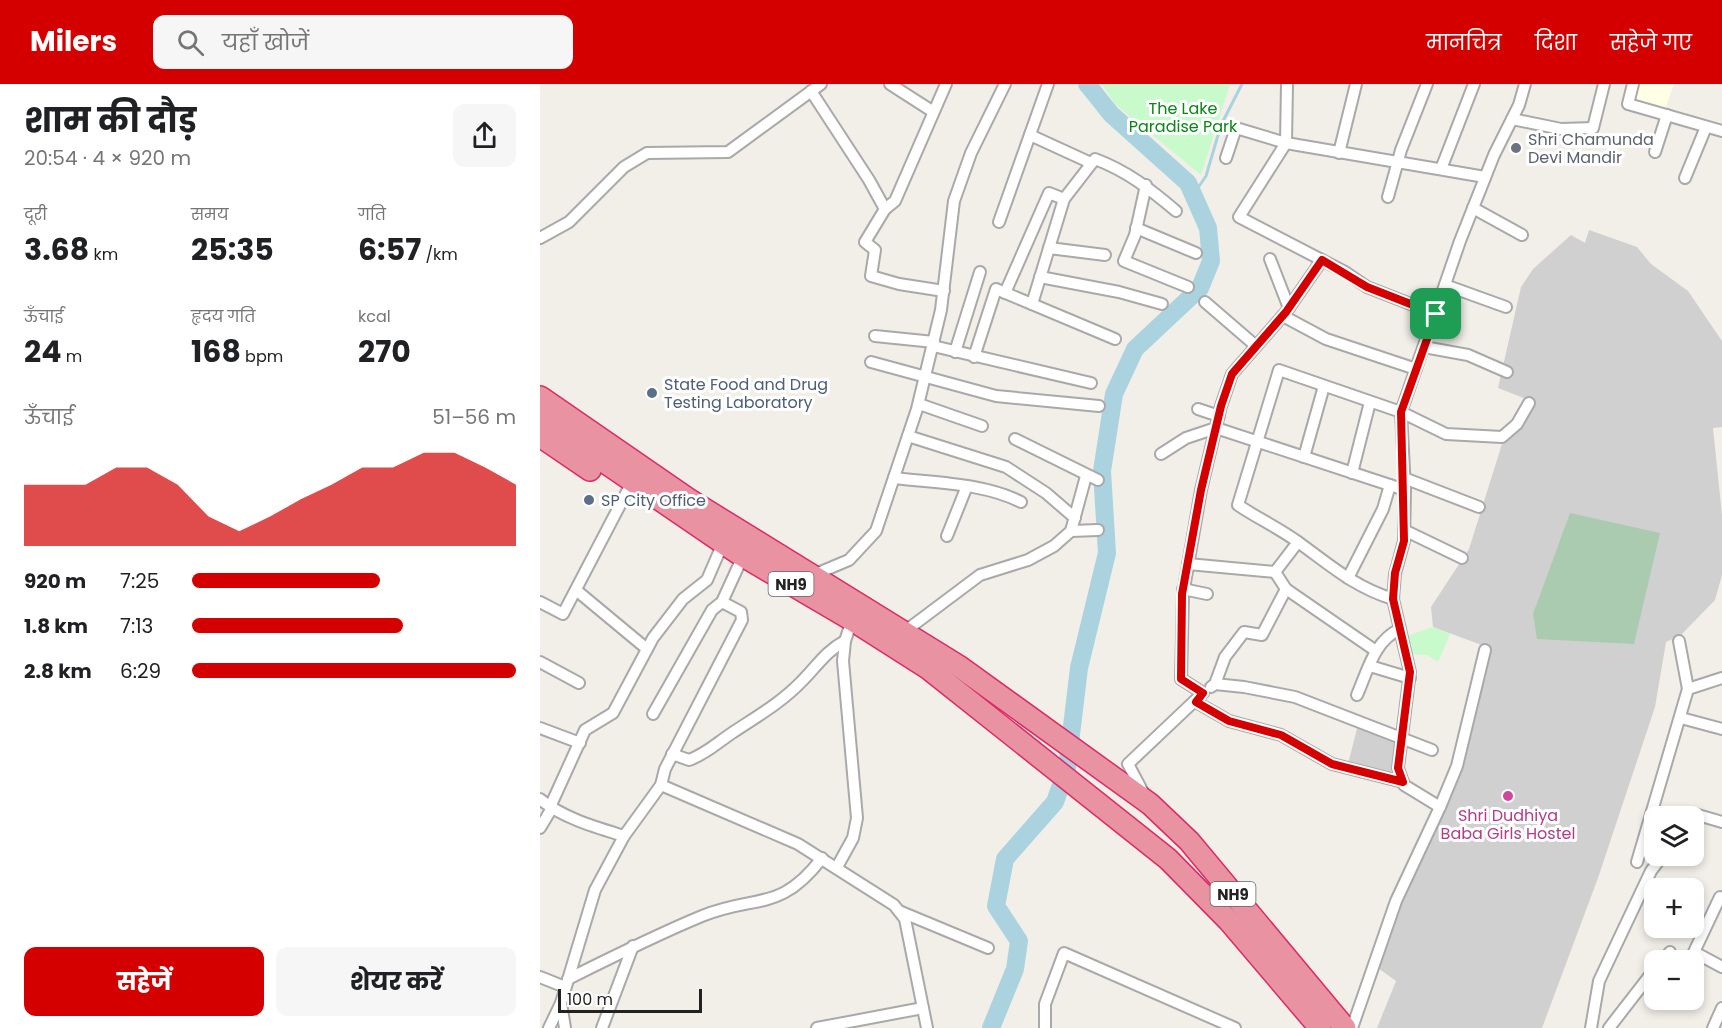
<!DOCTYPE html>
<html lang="hi">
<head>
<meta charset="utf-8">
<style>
	:root { --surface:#fff; --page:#f6f6f6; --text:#202124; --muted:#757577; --accent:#d40000 }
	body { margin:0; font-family:Poppins,"Noto Sans Devanagari",sans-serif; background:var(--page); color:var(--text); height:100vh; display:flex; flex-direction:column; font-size:22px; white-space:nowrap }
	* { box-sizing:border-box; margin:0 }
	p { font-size:20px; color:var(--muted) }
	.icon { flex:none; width:33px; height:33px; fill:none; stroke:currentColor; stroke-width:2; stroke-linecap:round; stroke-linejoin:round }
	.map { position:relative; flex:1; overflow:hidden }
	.details { display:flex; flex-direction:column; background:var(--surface); width:540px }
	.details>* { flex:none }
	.tools { position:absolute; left:1104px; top:722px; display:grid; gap:12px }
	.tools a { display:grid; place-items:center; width:60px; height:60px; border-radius:12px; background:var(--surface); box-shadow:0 3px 9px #0003; font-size:30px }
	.scale { position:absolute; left:18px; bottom:15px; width:144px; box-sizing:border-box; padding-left:6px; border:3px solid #222; border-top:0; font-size:16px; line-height:21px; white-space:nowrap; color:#222; -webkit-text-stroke:4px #fff; paint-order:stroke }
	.pin { position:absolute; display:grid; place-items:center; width:51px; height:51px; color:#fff; margin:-26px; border-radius:12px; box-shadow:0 3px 9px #0006 }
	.round { display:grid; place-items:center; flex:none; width:63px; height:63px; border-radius:12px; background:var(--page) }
	.overview { display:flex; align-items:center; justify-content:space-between; height:102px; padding:0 24px }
	h1 { font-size:33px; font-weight:700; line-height:45px }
	.stats { display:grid; grid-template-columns:repeat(3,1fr); gap:9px; height:102px; padding:6px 24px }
	.stats div { display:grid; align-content:center }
	.stats b { font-size:30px; font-weight:700 }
	.stats small { font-size:16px; font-weight:400 }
	.stats p { font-size:16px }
	.chart { height:168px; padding:12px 24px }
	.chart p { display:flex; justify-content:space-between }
	.chart svg { width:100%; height:108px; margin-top:6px; fill:var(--accent); opacity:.7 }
	.button { display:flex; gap:12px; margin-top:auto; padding:12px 24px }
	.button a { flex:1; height:69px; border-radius:12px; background:var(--accent); color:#fff; font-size:24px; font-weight:700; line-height:69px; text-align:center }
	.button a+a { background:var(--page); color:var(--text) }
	ul { padding:0 24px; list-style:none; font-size:20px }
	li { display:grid; grid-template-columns:96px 72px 1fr; align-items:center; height:45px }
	li i { height:15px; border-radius:8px; background:var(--accent) }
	header { display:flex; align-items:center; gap:36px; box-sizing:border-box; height:84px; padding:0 30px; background:var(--accent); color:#fff }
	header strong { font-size:28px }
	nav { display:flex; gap:33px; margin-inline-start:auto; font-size:21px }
	.search { width:420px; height:54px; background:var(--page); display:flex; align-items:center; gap:15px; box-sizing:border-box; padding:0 21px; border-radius:12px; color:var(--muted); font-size:22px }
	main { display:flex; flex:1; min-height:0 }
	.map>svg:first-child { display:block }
	.education { fill:#ffffe5 }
	.religious { fill:#d0d0d0 }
	.cemetery { fill:#aacbaf }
	.park { fill:#c8facc }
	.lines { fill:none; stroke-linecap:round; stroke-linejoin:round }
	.stream { stroke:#aad3df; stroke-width:3 }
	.river { stroke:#aad3df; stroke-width:18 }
	.street-casing { stroke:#a9a9a9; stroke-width:14 }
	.highway-casing { stroke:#dc2a67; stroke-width:24 }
	.street { stroke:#fff; stroke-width:10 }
	.highway { stroke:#e892a2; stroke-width:21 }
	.route-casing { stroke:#fff; stroke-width:12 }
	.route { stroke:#d40000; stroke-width:8 }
	.worship-dot { fill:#6b7280; stroke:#fff; stroke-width:2 }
	.service-dot { fill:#5c6f8a; stroke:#fff; stroke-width:2 }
	.hotel-dot { fill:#d1479c; stroke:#fff; stroke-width:2 }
	.labels { text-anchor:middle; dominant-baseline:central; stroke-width:6; stroke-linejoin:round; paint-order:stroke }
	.shield { fill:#fff; stroke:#646464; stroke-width:1.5 }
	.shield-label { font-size:15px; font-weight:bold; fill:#222 }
	.park-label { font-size:16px; fill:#0c8416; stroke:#fff }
	.worship-label { font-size:16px; fill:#5b616d; stroke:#fff; text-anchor:start }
	.service-label { font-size:16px; fill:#4e5e75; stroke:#fff; text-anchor:start }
	.hotel-label { font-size:16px; fill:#b23c85; stroke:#fff }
</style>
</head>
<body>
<header>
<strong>Milers</strong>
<div class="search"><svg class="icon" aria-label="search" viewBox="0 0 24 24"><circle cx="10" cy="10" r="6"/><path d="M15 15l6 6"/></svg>यहाँ खोजें</div>
<nav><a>मानचित्र</a><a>दिशा</a><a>सहेजे गए</a></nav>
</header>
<main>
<section class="details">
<div class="overview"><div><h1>शाम की दौड़</h1><p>20:54 · 4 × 920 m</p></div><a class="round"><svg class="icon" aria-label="share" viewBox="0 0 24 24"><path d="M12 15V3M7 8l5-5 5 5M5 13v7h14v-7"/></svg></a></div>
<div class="stats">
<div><p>दूरी</p><b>3.68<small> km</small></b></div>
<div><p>समय</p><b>25:35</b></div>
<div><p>गति</p><b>6:57<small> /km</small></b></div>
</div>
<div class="stats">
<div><p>ऊँचाई</p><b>24<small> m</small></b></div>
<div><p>हृदय गति</p><b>168<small> bpm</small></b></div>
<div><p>kcal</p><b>270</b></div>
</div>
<div class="chart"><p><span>ऊँचाई</span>51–56 m</p>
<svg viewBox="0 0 160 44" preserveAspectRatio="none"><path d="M0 44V19L10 19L20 19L30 12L40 12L50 19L60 32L70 38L80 32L90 25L100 19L110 12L120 12L130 6L140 6L150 12L160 19V44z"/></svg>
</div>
<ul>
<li><b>920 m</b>7:25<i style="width:58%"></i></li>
<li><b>1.8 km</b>7:13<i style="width:65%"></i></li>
<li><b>2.8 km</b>6:29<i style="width:100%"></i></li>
</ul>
<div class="button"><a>सहेजें</a><a>शेयर करें</a></div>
</section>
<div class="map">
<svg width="1182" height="944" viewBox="0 0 1182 944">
	<rect width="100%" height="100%" fill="#f2efe9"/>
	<polygon class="education" points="1096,0 1134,0 1124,28 1092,18"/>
	<g class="religious">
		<polygon points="1049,146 1097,163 1111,180 1148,207 1182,257 1182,343 1173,344 1182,431 1182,491 1175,516 1141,551 1126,558 1115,623 1058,794 1002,944 837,944 856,897 838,884 863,815 918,693 947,563 893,543 891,523 929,465 962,360 979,347 996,319 958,304 981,203 993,185 1031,151 1045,159"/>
		<polygon points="818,641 859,658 850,693 808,680"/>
	</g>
	<polygon class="cemetery" points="1030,429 1120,449 1094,560 997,555 993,530"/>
	<g class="park">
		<polygon points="562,0 690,0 661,91 575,20"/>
		<polygon points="893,543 910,550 898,578 887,571 872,570 866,552"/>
	</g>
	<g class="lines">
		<polyline class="stream" points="653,111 666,92 681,41 702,0"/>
		<polyline class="river" points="451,944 475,885 479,857 456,822 465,775 515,718 527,684 539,584 567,469 562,387 574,310 595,265 660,204 671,177 668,144 648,99 571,30 547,0"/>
		<g class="street-casing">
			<g id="street">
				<polyline points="350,0 392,27"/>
				<polyline points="747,0 746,59 699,133 805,188 827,203 896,230"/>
				<polyline points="1093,0 1088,20 1182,47"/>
				<polyline points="271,7 329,96 345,125 325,158 335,166 331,192 359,200 404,207"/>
				<polyline points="972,35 1021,45 1053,44 1064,0"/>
				<polyline points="490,51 551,79"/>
				<polyline points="1115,68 1127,31"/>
				<polyline points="799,69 816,0"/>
				<polyline points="686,74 696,44 746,59 945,93"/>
				<polyline points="901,85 934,0"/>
				<polyline points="1145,94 1166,43"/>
				<polyline points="606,101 595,151 584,177 648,203"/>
				<polyline points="848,113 861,66 887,0"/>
				<polyline points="933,124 982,151"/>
				<polyline points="345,125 355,117 406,0"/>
				<polyline points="459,138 508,0"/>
				<polyline points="596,144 656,169"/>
				<polyline points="0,154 29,138 84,83 107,69 188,68 281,0"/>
				<polyline points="509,164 565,171"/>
				<polyline points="730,175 749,224"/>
				<polyline points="500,193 579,208 622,220"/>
				<polyline points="905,201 966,223"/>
				<polyline points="465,209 509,109 524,115"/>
				<polyline points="665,218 716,262"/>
				<path d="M492,220L524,115L555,75C587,87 610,105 636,127"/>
				<polyline points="743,232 786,255 876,285"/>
				<polyline points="335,252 394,258"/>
				<polyline points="393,262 551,299"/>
				<polyline points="884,263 928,271 967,288"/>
				<polyline points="415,268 440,188"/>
				<polyline points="434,273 456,205 575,255"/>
				<polyline points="331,278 456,312 559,322"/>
				<polyline points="379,320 442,342"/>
				<polyline points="658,325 679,332"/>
				<polyline points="368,352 466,383 506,409 535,434"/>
				<polyline points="475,355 558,396"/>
				<polyline points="621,370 646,354 676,344 865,406"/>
				<polyline points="764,373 784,302"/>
				<polyline points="812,389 830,318"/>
				<path d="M354,394C396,399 443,399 481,418"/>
				<polyline points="864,394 939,423"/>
				<polyline points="864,446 922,474"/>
				<polyline points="531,447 558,446"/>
				<polyline points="407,452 427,402"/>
				<polyline points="648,480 735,488 758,458"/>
				<polyline points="735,488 746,505 836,567"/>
				<polyline points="271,492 309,476 336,447 377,325 401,226 414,117 431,69 465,0"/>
				<polyline points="808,494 843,425 850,401"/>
				<polyline points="643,505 667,510"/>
				<polyline points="36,506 107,565"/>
				<path d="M853,515C814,503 790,481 758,458C739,444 717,434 698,421L739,286L861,328L906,350L962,353L977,340L989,319"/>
				<polyline points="0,518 23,530 92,398"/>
				<polyline points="364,548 440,491 488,476 514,462 531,447 546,392"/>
				<polyline points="1139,557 1148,605"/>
				<polyline points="0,578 39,599"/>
				<polyline points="830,582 870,594"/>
				<polyline points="675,600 704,603 755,613 892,666"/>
				<polyline points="671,603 675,600 685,573 704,548 722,551 746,505"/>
				<path d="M817,611C828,586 834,557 860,545"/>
				<polyline points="656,618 689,637 741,651 792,680 863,698"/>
				<polyline points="113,630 172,526 182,518"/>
				<polyline points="1141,634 1182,645"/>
				<polyline points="0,644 40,659"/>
				<path d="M132,670L149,676C166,670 177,659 192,649C216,633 241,619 262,597C277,582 286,567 305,557"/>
				<polyline points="121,701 258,760 354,821 365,835 387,944"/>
				<polyline points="605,712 588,680 663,609 641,595 643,510 661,406 681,322 692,290 746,228 782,176"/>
				<path d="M0,715C23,734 55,743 84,752"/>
				<polyline points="10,723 45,646 73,629 113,554 143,515 167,496 183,459"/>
				<polyline points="900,723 917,682 945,566"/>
				<polyline points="1151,729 1182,738"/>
				<polyline points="0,744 12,724"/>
				<polyline points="1097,778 1148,605 1182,594"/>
				<polyline points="297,783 313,754 317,734 303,577 305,557 312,536"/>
				<polyline points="1180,813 1154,868 1182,883"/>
				<polyline points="359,827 448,864"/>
				<polyline points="1123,876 1130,868"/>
				<polyline points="0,893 25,903"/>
				<path d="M28,895C72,873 116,851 162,832C216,810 240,829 282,774"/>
				<polyline points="21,919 25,944"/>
				<polyline points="9,944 21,919 55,806 84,752 121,701 125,685 202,536 201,528 182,518 203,472"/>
				<polyline points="62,944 93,862"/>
				<polyline points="277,944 383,924"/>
				<polyline points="505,944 505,920 524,869 695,944"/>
				<polyline points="812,944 856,817 900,723 864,701 858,684 870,588 853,515 855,490 864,457 865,406 861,328 920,157 954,71 979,21 985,0"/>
				<polyline points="1051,944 1059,897 1111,787 1123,771"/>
				<polyline points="1069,944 1114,886"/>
				<polyline points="1173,944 1182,924"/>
			</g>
		</g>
		<g class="highway-casing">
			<g id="highway">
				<polyline points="0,313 148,415 420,583 610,720 649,757 805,944"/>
				<polyline points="0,334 198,469 312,536 389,585 628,775 689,837 780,944"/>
				<polyline points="0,352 50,386"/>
			</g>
		</g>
		<use href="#street" class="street"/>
		<use href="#highway" class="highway"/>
	</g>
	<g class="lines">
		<g class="route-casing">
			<polygon id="route" points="782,176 827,203 896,230 861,328 864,457 855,489 853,515 870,588 858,684 863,698 792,680 741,651 689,637 656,618 663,609 641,595 642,510 661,406 681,322 692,290 746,228"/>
		</g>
		<use href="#route" class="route"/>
	</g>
	<circle class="worship-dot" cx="976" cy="64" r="6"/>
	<g class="service-dot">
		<circle cx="112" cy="309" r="6"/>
		<circle cx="49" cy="416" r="6"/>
	</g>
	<circle class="hotel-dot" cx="968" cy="712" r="6"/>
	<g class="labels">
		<g class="shield">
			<rect x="228.5" y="488" width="45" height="24" rx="4.5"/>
			<rect x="670.5" y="798" width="45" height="24" rx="4.5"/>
		</g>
		<g class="shield-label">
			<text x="251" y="500">NH9</text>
			<text x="693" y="810">NH9</text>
		</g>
		<g class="park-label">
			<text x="643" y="24">The Lake<tspan x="643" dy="18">Paradise Park</tspan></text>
		</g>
		<g class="worship-label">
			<text x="988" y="55">Shri Chamunda<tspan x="988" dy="18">Devi Mandir</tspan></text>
		</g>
		<g class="service-label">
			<text x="124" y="300">State Food and Drug<tspan x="124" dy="18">Testing Laboratory</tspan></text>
			<text x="61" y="416">SP City Office</text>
		</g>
		<g class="hotel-label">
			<text x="968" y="731">Shri Dudhiya<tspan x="968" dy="18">Baba Girls Hostel</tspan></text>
		</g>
	</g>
</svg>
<div class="tools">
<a><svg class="icon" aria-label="layers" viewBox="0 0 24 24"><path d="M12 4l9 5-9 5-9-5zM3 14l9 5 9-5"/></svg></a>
<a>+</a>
<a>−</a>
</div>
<div class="scale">100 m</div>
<div class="pin" style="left:896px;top:230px;background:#1e9e55"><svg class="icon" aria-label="arrive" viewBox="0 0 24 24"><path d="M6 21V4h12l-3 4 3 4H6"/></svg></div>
</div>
</main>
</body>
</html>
